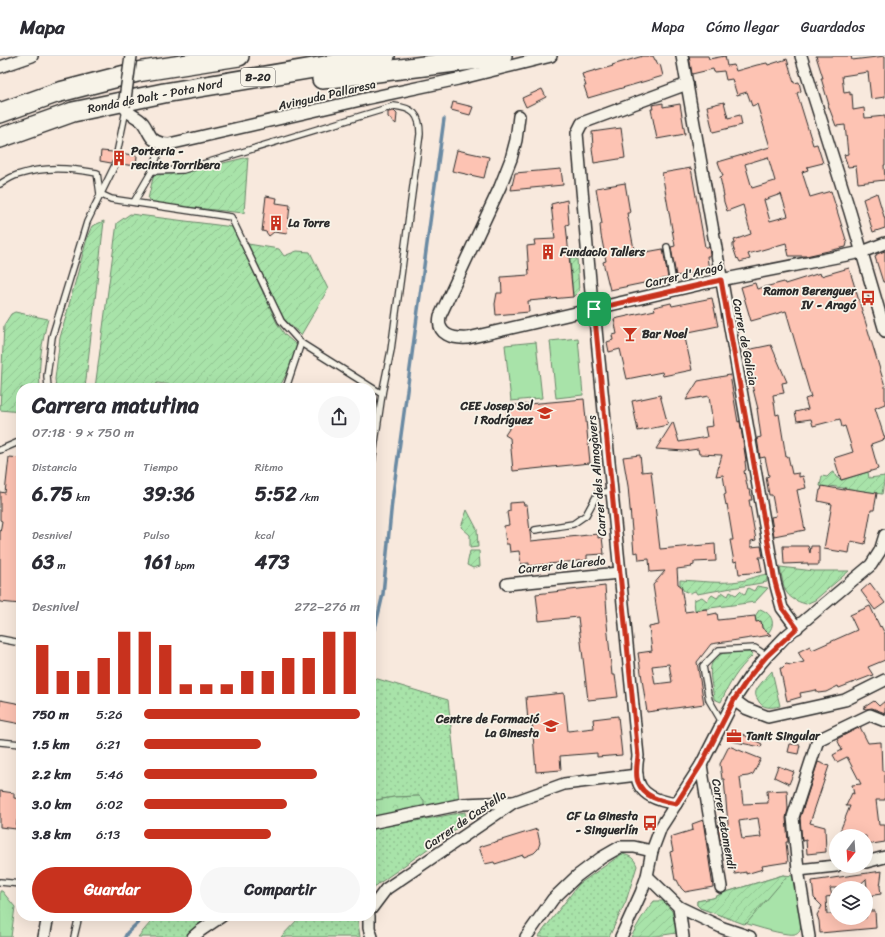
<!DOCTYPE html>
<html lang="es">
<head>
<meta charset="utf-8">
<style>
	:root { --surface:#fff; --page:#f7f7f7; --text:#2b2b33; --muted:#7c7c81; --line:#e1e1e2; --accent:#c8321e }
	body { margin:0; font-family:Sriracha,sans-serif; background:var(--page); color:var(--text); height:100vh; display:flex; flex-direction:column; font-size:15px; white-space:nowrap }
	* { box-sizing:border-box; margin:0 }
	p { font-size:13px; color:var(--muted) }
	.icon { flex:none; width:22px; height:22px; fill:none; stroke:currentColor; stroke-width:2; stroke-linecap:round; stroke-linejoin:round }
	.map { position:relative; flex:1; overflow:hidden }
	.side { position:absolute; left:16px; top:327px; width:360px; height:538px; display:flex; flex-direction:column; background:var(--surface); border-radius:16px; box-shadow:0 4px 16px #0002 }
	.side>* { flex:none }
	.needle { width:26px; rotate:197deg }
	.tools { position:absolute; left:829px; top:773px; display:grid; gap:8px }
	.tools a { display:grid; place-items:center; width:44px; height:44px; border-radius:50%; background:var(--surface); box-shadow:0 4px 16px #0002; font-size:20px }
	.pin { position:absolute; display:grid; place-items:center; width:34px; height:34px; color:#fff; margin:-17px; border-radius:8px; box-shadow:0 2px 6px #0006 }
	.round { display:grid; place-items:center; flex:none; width:42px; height:42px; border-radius:21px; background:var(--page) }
	.headline { display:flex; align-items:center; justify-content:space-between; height:68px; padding:0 16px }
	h1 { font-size:22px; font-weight:700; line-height:30px }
	.figures { display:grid; grid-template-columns:repeat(3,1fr); gap:6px; height:68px; padding:4px 16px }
	.figures div { display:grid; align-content:center }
	.figures b { font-size:20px; font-weight:700 }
	.figures small { font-size:11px; font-weight:400 }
	.figures p { font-size:11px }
	.chart { height:112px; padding:8px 16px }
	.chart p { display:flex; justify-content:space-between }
	.chart svg { width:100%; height:72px; margin-top:4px; stroke:var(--accent); stroke-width:6 }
	.primary-button { display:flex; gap:8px; margin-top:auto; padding:8px 16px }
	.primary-button a { flex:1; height:46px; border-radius:24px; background:var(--accent); color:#fff; font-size:16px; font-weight:700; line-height:46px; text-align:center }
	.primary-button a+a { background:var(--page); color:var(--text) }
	ul { padding:0 16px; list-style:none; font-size:13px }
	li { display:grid; grid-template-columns:64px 48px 1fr; align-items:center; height:30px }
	li i { height:10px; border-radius:5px; background:var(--accent) }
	header { display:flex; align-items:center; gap:24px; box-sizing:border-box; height:56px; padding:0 20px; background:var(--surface); border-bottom:1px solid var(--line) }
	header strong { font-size:19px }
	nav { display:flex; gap:22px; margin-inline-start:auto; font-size:14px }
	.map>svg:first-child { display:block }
	.grass { fill:url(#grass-dots); stroke:#6a876a }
	.forest { fill:url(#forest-crowns); stroke:#6a876a }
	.park { fill:#a8e3a9; stroke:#6a876a }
	.garden { fill:url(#garden-furrows); stroke:#6a876a }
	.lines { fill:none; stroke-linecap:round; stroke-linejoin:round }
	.stream { stroke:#6b8aa3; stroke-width:3.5 }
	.building { fill:#fdc3b3; stroke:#2b2b2b; fill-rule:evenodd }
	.lane-casing { stroke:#2b2b2b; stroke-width:8 }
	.street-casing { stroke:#2b2b2b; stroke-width:14 }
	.highway-casing { stroke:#2b2b2b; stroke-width:22 }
	.lane { stroke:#f7f3e8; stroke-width:5.5 }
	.street { stroke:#f7f3e8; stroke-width:11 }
	.highway { stroke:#f7f3e8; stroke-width:19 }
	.street-bridge-casing { stroke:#2b2b2b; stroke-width:14; stroke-linecap:butt }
	.street-bridge { stroke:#f7f3e8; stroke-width:11 }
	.route-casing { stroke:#fff; stroke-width:8 }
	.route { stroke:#c8321e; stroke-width:5 }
	.labels { text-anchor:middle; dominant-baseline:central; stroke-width:3.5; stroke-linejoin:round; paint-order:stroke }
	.shield { fill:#f7f3e8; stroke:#686764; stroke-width:1 }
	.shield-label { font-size:11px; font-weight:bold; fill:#2b2b2b }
	.street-label { font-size:12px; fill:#2b2b2b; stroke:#f7f3e8 }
	.poi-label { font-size:12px; font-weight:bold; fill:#2b2b2b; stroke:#f7f3e8; text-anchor:start }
</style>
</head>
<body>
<header>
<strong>Mapa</strong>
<nav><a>Mapa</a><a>Cómo llegar</a><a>Guardados</a></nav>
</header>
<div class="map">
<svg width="885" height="881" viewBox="0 0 885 881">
	<defs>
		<pattern id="grass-dots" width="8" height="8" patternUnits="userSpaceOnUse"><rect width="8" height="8" fill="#a8e3a9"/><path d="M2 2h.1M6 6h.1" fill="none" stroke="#91c392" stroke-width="1.8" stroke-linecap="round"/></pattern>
		<pattern id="forest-crowns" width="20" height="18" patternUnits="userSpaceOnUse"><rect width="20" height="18" fill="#a8e3a9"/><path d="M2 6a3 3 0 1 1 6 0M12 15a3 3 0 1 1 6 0" fill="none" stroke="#91c392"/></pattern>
		<pattern id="garden-furrows" width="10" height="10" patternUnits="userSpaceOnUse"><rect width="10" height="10" fill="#a8e3a9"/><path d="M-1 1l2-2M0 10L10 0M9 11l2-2" fill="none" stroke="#91c392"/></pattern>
	</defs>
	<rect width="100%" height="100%" fill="#f8e9dd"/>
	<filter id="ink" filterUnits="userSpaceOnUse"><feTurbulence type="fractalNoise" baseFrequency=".025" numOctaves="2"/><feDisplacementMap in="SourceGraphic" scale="8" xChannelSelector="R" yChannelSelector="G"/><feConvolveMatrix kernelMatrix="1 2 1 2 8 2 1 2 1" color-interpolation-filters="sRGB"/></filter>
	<g filter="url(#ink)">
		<g class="grass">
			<polygon points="371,621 448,644 459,744 424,751 419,740 394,741 371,745"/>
			<polygon points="465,756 466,766 378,828 371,836 371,773"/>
			<path d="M622,798C631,800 634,802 637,810L626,845L609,881H538L579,828Z"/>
			<polygon points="156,860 212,860 187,880 183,881 138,881"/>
			<polygon points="299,860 357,860 360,881 281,881 298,863"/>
		</g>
		<polygon class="forest" points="419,740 424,744 424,751 371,761 371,745 394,741"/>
		<g class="park">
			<polygon points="578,282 583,339 556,342 550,285"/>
			<polygon points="536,286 542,342 511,345 505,289"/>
			<path d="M783,819L794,820L801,869L800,874C799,876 797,877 795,878C781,881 717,858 700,852L697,849V845L713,842L723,837Z"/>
			<polygon points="0,835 2,835 15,851 11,881 0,881"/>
		</g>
		<g class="garden">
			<polygon points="248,101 244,157 157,148 148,143 153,122 155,119 183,117"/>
			<polygon points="130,158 233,171 277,267 285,279 300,292 279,332 198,332 157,327 154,332 95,332 117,167"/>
			<polygon points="104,165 85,332 56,332 55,323 60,282 88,179 92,170"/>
			<polygon points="248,188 279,193 284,200 297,195 310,196 328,233 301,279 284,263"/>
			<polygon points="570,202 577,202 579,235 573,241"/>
			<path d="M15,256L48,263C42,285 38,309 40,332H21V356L0,354L4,269L11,258Z"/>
			<polygon points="834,416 836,421 842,424 868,416 869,422 885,420 882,438 830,430 829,432 820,430 822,420 827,421 831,417"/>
			<polygon points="467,454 477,473 478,491 470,492 470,479 461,471"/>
			<polygon points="470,495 479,495 480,510 473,512 467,509"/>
			<path d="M780,511L814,515H849L815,544L806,548C783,542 784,532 780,511Z"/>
			<path d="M767,518V526L697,538L695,535L690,537L684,535L680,529V524C700,525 721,528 740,525C749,524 758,519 767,518Z"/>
			<polygon points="757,530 768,532 755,546 695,554 694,544 702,541 707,545 712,539 717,542 722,536 728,540 730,536 736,539 740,535 745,539 748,532 754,535"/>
			<path d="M760,553C771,557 777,567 768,577L763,578L761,566H756L755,560Z"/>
			<path d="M738,596H750L753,599C737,615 730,626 721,646L714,643C713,630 704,607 719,599C724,596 733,596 738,596Z"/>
			<path d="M772,615L780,650C771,652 762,653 758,644C756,641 755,638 756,635C759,628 767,621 772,615Z"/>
			<polygon points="783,819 787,820 747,867 744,868 700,852 697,849 697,845 713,842 723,837"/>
			<path d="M654,845H663L672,855L677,877L649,881H631C638,868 644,856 654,845Z"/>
		</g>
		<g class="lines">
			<g class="stream">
				<polyline points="371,580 376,568 383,538 392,445 444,63"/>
				<polyline points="125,881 127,877 145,860"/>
			</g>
		</g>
		<g class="building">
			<polygon points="643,0 653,0 655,4 656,4 658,9 660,8 663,20 588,42 584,30 586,30 582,18 596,14 596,15 613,10 612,9"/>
			<path d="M689,0H708L709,3L725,0L727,10L734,9L736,15L757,9L767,7L768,9L787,3L794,27L799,26L801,35L797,37L813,89L817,88L823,107L807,111L808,114L802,116L810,141L831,135L847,187L846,191L806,200H789L786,187L748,198L750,203L740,206L738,202L737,203L733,191V188L735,187L734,184L751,178L743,149L727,155L724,146L723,140H724L720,121L723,120L718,106L770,91L757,48L752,50L747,36L737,39L732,23L726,24L724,15L714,16L713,13L692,18ZM768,101L775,125L752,132L745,108ZM781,138L788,160L770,165L764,144Z"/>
			<polygon points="816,0 851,0 852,4 885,0 885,41 871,43 868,16 842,20 844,37 850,36 850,39 852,38 853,54 864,52 865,62 885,60 885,109 884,109 885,124 858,127 856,110 848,111 844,99 848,98 845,69 836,70 828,49 829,49 821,22 823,22"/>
			<polygon points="542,33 546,41 526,51 522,42"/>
			<polygon points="453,46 473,51 470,59 451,54"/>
			<polygon points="724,46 728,62 740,59 742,69 713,76 707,50"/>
			<polygon points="663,47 663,51 680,48 685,78 657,83 651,53 653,53 652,49"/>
			<polygon points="394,55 397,58 396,68 388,61 388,56"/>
			<polygon points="621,72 625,102 594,107 592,92 593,91 592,76"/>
			<polygon points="457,94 489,101 484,122 452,115"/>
			<polygon points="101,95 113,96 114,100 117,101 120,100 121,97 137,100 136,110 120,108 119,104 116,103 113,104 111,107 100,105"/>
			<polygon points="691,112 705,191 709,191 710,200 707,200 709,215 676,220 671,191 675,190 662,117"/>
			<polygon points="561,113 563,129 511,134 515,117"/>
			<polygon points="625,127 630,157 627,157 635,198 663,193 668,222 610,234 603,206 606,205 601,179 600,169 602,168 596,132"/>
			<polygon points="877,137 885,164 885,172 873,176 863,143"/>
			<polygon points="266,140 277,142 276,147 290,149 287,178 274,176 269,180 266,176 262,175"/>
			<polygon points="567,144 569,168 566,169 573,241 528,245 529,256 496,259 495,248 497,237 502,237 501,221 529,219 527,190 535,189 534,184 555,183 551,148"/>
			<polygon points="885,195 885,226 883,226 875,201 877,198"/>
			<polygon points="849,212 885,330 885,348 875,352 885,383 871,388 878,413 841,424 834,402 853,396 845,370 842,371 840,363 813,370 811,363 797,365 795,356 808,353 805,343 811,341 786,255 751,265 741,231 755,227 757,233 784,226 785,228 820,217 821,220"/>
			<polygon points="712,242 718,270 684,277 692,314 663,320 662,316 627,323 620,293 609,296 607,286 613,284 612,279 617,278 614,263 655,254 654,251 671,247 672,250"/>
			<polygon points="771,289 787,326 782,327 784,337 773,339 776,359 779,358 786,401 788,400 792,418 799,417 799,421 803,420 806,432 797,434 805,474 774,480 771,461 776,460 772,439 769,439 766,421 769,420 765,401 760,402 757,382 761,381 757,352 758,353 752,329 747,294"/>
			<polygon points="730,319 738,366 740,365 746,405 745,405 746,414 744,415 748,434 750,434 752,444 749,444 756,484 751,485 751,491 761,490 763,501 759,501 762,516 739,518 737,505 734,506 730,484 733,484 727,448 726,449 724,439 726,438 723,419 716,420 722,399 699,398 698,393 684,395 656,393 673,366 679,386 707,381 705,371 713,370 709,340 686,344 698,325"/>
			<polygon points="660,339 668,369 638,375 632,345"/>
			<polygon points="584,343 590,407 513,415 510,382 505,379 509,373 506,350"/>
			<path d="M640,399L642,416L651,415L660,493L715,488L716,505L694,506V509L691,510L692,511L677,513L678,528L681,530L685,556L707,553L708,559L717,557L718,564L755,560L756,566L761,565L762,572L771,579L711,588L697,606L704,648L647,656L638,597L652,595L649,571L659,569L653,529L665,515L650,516L649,503L639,504L638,496L634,497L628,430L623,401ZM669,608L672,626L655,628L652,610Z"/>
			<polygon points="9,401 21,402 21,548 0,546 0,477 2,465 0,464 0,436 5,437"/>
			<polygon points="822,430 844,434 844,432 877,437 874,454 871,454 865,488 851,485 849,497 824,493 832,448 818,445 820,434 821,434"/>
			<polygon points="523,446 524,449 527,449 531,485 598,478 598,482 602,481 604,498 587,499 587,504 529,510 529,507 521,508 519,495 510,496 509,488 506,488 504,470 509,469 507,456 510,455 510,447"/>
			<polygon points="783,490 808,490 810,497 811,490 819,490 819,509 808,509 808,507 784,508"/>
			<polygon points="870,527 885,547 875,554 861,535"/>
			<polygon points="605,530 607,557 606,557 612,619 615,619 618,641 588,644 578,561 539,565 536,538"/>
			<polygon points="870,550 880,571 881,570 885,578 885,604 868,611 873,619 839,632 838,630 826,636 818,637 816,634 800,637 801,641 787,645 780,612 782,612 786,608 791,609 804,606 798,596 810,590 812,594 857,574 850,559"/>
			<polygon points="564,637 568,675 594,672 593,663 618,660 622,699 597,701 597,697 560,700 561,714 536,716 532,666 528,666 526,641"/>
			<polygon points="0,644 21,648 21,668 0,664"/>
			<polygon points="874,645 879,650 885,645 885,657 872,652 866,653 863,652"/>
			<polygon points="860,671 868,687 881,686 882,715 885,715 885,744 876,744 879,769 885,769 885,786 866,789 866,780 838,780 850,750 846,750 852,737 854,738 852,729 861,728 847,701 837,706 833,699 842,694 837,683"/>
			<polygon points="736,675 762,688 761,691 731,685"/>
			<polygon points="790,688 800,689 798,698 788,696"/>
			<path d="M729,690L761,703L753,718L748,720L740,721L743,748L768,747L767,735L787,734L788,753L786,762L788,786H786L788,806L762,810L763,813L746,818V816L735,818L733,809L728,810L723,783L720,784L718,770L728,768L724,723H722L720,708ZM758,762L761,781L742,783L739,765Z"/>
			<polygon points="818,706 829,710 810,767 825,771 826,796 807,798 806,784 802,785 800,762"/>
			<polygon points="778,710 794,716 789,728 774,721"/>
			<polygon points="0,735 14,737 14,742 21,743 21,765 17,764 16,773 0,771"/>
			<polygon points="703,764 713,831 685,836 681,832 677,824 675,824 670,796 673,795 670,781 693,774 692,768"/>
			<polygon points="537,773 540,787 538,793 534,797 524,801 523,799 495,808 494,806 485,808 479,791"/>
			<polygon points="882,815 880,831 881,838 868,840 866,823 856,832 830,832 832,840 826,841 827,858 836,858 836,862 866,862 866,855 875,855 876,872 820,877 819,865 817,859 822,850 814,842 812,825"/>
		</g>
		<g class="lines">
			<g class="lane-casing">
				<g id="lane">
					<polyline points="117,97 126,54"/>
					<path d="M152,115L183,114L394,50C413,52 420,58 420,78L391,294L382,338L371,414"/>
					<path d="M0,128C5,125 11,121 17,119C45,110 69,112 97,117L100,138"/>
					<polyline points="100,138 111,143 231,161 281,265 301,287 382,338"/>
					<polyline points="134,146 152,115 162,87"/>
					<polyline points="667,191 674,234"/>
					<polyline points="48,332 47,320 52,281 87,166 116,107"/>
					<polyline points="286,332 301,287"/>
					<polyline points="0,394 21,385"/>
					<polyline points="535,474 573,468 586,459 598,437 612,435"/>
					<polyline points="0,583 21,587"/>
					<polyline points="722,666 709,644 703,610 719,594 755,592 767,600"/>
					<polyline points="0,686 21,688"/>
					<polyline points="0,826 21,828"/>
					<polyline points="74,881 79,860"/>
				</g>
			</g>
			<g class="street-casing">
				<g id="street">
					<polyline points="682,0 775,526 782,552 797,572"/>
					<polyline points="801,0 850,156 885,275"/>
					<polyline points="0,11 32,0"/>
					<path d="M124,50C128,59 137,60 143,67C147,72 149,79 153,83C158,87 164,88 169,88L365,43L458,23L551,0"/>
					<path d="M519,60L516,84L511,103L500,131L440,260C436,279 453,283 468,282L705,227L862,196L885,187"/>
					<polyline points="507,528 619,517"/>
					<polyline points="734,644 745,652 768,661 845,644 885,624"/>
					<polyline points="701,709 721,831"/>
					<path d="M676,748C660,745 638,740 637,719C636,713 637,706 638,700L594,253L591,236L577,77L582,67L687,28"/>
					<polyline points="371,767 463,748 513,746"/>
					<polyline points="866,806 885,801"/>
					<polyline points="798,814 836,810"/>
					<polyline points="647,820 679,851 723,872 750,881"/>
					<polyline points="679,851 683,881"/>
					<polyline points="371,853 386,833 514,746 564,728 637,719"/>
					<polyline points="369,860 369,872 372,881"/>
					<polyline points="44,881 48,860"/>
					<polyline points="193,881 200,875 222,860"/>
					<polyline points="526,881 553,843 577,820 601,802 620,791 634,791 652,795"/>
					<polyline points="621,881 641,837 647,820 652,795 661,771 701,709 734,644 750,620 767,600 786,580 871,509 880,495 885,479"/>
					<polyline points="809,881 798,814 793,761 818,684 870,659 885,665"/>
				</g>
			</g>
			<g class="highway-casing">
				<g id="highway">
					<polyline points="322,23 502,0"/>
					<polyline points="0,57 56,37 137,16 239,0"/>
					<polyline points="0,82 73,56 164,37 385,0"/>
				</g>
			</g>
			<use href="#lane" class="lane"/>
			<use href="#street" class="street"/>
			<use href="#highway" class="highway"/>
			<g class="street-bridge-casing">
				<polyline id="street-bridge" points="124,50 131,0"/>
			</g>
			<use href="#street-bridge" class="street-bridge"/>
		</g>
	</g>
	<g class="lines" filter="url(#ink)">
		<g class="route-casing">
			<path id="route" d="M721,224L775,526L782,552L797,572L767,600L750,620L734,644L701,709L676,748C662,745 644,742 638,726C635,719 637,708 638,700L594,253Z"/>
		</g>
		<use href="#route" class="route"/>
	</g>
	<defs>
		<g id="building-bare" transform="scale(1.2)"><path d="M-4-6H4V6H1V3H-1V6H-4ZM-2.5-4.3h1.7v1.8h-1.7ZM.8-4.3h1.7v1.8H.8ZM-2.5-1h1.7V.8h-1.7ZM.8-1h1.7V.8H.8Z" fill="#c8321e" stroke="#f7f3e8" stroke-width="2.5" paint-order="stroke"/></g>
		<g id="bus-bare" transform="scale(1.2)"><path d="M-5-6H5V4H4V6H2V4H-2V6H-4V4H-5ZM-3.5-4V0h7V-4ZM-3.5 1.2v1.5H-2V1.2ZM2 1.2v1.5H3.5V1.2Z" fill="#c8321e" stroke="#f7f3e8" stroke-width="2.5" paint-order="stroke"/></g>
		<g id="bar-bare" transform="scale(1.2)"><path d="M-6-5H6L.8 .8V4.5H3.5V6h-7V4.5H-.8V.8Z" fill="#c8321e" stroke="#f7f3e8" stroke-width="2.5" paint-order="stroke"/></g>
		<g id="school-bare" transform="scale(1.2)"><path d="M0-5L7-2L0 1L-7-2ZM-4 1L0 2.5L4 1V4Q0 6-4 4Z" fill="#c8321e" stroke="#f7f3e8" stroke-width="2.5" paint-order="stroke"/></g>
		<g id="university-bare" transform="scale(1.2)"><path d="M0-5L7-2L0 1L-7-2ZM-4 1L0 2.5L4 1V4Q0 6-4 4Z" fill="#c8321e" stroke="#f7f3e8" stroke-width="2.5" paint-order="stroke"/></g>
		<g id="office-bare" transform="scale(1.2)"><path d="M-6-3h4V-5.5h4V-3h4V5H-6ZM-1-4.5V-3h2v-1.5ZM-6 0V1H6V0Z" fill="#c8321e" stroke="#f7f3e8" stroke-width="2.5" paint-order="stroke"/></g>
	</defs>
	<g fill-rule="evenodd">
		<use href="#building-bare" x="119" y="102"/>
		<use href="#building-bare" x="276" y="167"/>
		<use href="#building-bare" x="548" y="196"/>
		<use href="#bus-bare" x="868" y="242"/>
		<use href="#bar-bare" x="630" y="278"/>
		<use href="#school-bare" x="545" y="357"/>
		<use href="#university-bare" x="551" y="670"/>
		<use href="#office-bare" x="734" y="680"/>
		<use href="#bus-bare" x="650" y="767"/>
	</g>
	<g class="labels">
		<rect class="shield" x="241" y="12" width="34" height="18" rx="3"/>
		<g class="shield-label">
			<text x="258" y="21">B-20</text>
		</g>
		<g class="street-label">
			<text transform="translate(327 39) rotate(-13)">Avinguda Pallaresa</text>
			<text transform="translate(155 40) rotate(-11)">Ronda de Dalt - Pota Nord</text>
			<text transform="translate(684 219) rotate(-13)">Carrer d'Aragó</text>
			<text transform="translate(745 286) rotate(79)">Carrer de Galicia</text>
			<text transform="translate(597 420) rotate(-95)">Carrer dels Almogàvers</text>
			<text transform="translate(562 509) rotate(-6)">Carrer de Laredo</text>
			<text transform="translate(465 764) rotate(-34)">Carrer de Castella</text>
			<text transform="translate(724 768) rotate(80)">Carrer Letamendi</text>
		</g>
		<g class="poi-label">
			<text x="131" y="95">Porteria -<tspan x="131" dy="14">recinte Torribera</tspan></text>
			<text x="288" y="167">La Torre</text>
			<text x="560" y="196">Fundacio Tallers</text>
			<text x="856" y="235" text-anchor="end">Ramon Berenguer<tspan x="856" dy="14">IV - Aragó</tspan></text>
			<text x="642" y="278">Bar Noel</text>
			<text x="533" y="350" text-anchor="end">CEE Josep Sol<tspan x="533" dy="14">i Rodríguez</tspan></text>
			<text x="539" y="663" text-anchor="end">Centre de Formació<tspan x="539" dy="14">La Ginesta</tspan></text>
			<text x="746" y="680">Tanit Singular</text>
			<text x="638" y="760" text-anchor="end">CF La Ginesta<tspan x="638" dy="14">- Singuerlín</tspan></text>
		</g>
	</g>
</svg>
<div class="tools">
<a><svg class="needle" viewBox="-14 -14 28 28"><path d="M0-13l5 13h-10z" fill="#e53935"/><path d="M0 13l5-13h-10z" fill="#7c7c81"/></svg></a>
<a><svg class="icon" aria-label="layers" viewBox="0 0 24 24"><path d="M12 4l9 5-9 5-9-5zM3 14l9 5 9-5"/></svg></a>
</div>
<div class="pin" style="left:594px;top:253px;background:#1e9e55"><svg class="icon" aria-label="arrive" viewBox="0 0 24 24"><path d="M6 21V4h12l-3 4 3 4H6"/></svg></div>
<section class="side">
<div class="headline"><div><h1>Carrera matutina</h1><p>07:18 · 9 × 750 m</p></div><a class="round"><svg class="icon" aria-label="share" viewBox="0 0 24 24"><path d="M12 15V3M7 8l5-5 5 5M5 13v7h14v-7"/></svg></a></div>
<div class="figures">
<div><p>Distancia</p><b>6.75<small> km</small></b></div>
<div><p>Tiempo</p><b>39:36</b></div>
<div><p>Ritmo</p><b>5:52<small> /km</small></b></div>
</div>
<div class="figures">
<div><p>Desnivel</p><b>63<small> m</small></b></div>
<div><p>Pulso</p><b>161<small> bpm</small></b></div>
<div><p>kcal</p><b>473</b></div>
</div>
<div class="chart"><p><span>Desnivel</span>272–276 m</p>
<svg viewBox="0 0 160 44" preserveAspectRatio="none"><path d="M5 44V14M15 44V30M25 44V30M35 44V22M45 44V6M55 44V6M65 44V14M75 44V38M85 44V38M95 44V38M105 44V30M115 44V30M125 44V22M135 44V22M145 44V6M155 44V6"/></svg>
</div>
<ul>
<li><b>750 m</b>5:26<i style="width:100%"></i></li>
<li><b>1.5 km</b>6:21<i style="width:54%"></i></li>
<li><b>2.2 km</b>5:46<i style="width:80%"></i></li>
<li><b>3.0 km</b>6:02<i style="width:66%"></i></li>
<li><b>3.8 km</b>6:13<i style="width:59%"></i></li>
</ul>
<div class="primary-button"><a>Guardar</a><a>Compartir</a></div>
</section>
</div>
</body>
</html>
